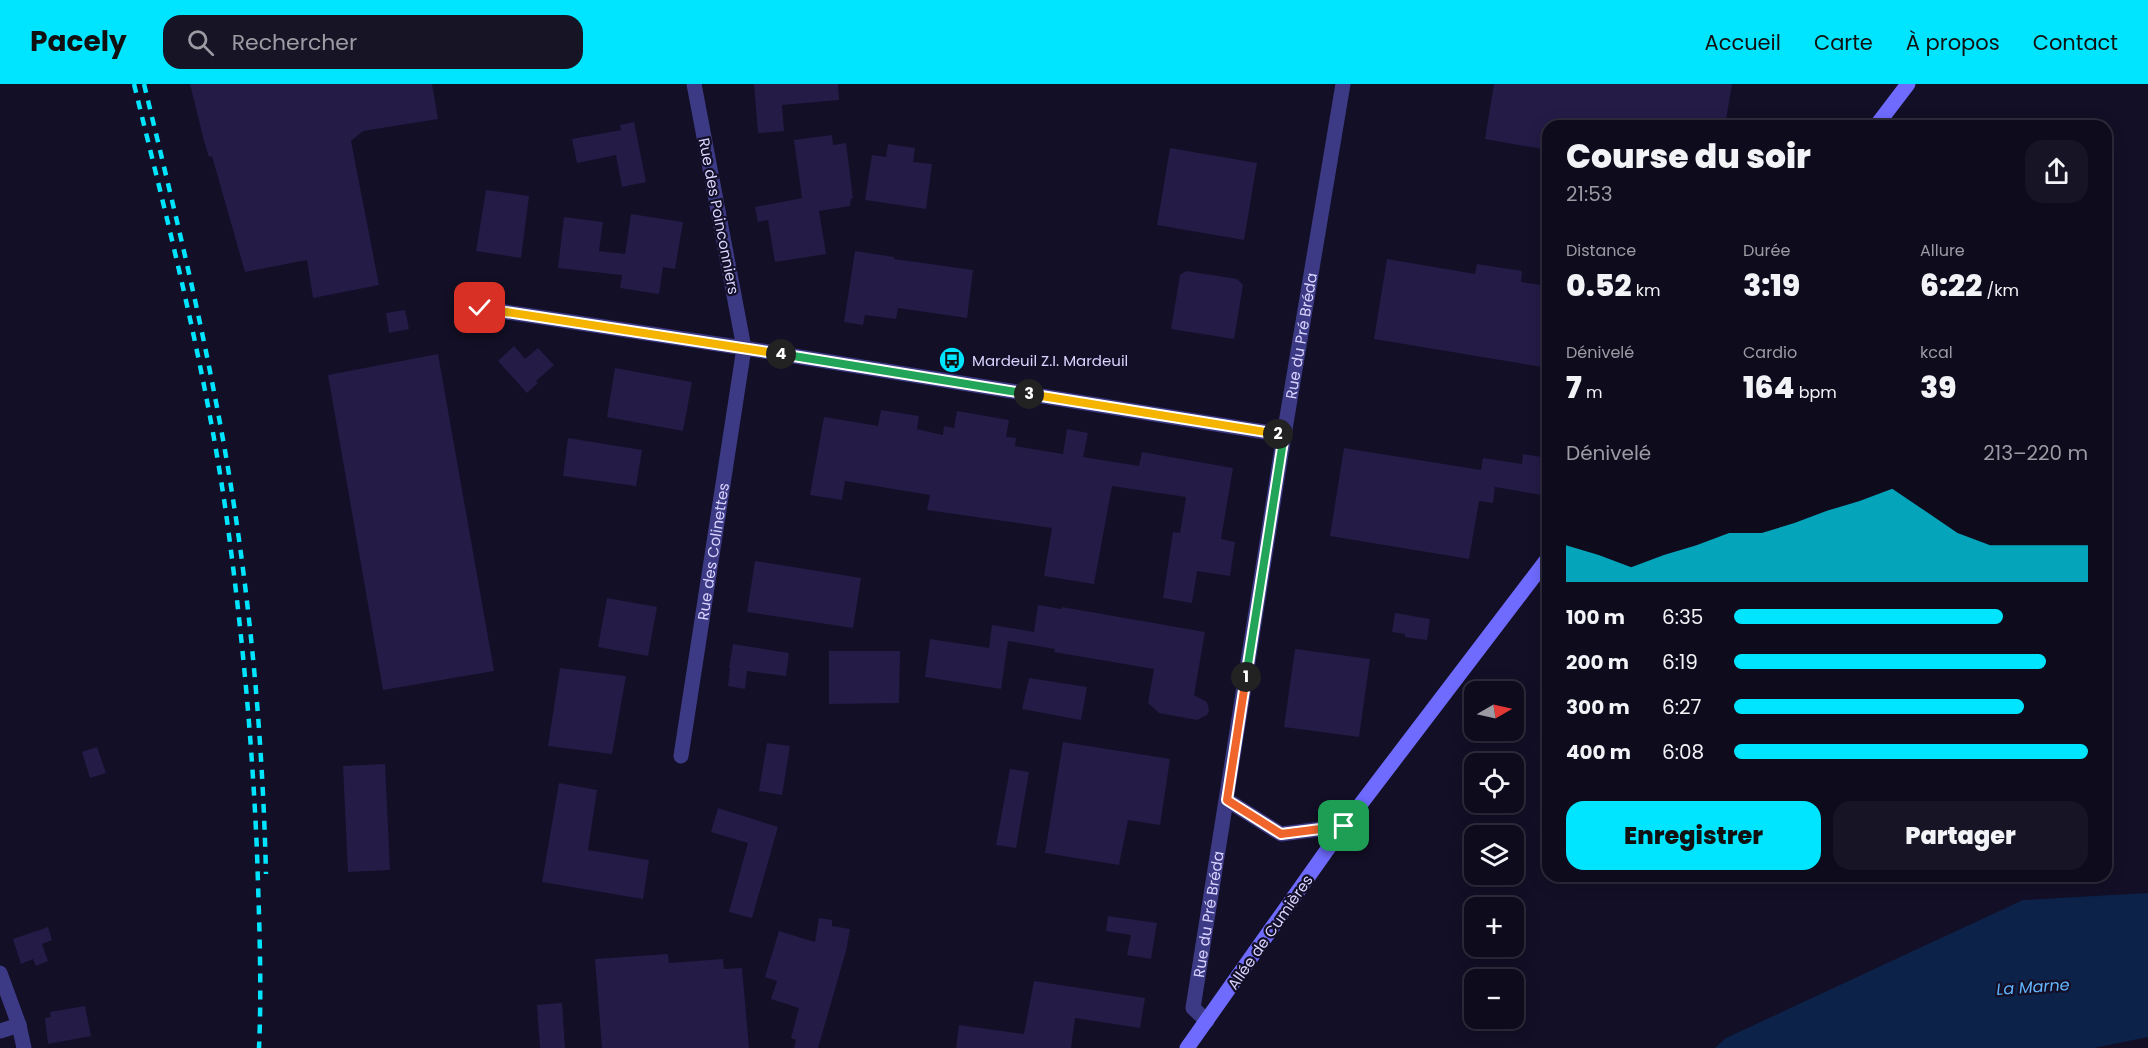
<!DOCTYPE html>
<html lang="fr">
<head>
<meta charset="utf-8">
<style>
	:root { --surface:#0e0b1c; --page:#171425; --text:#f1f3f6; --muted:#9b9ba3; --line:#2e2b3b; --accent:#00e5ff }
	body { margin:0; font-family:Poppins,sans-serif; background:var(--page); color:var(--text); height:100vh; display:flex; flex-direction:column; font-size:22px; white-space:nowrap }
	* { box-sizing:border-box; margin:0 }
	p { font-size:20px; color:var(--muted) }
	.icon { flex:none; width:33px; height:33px; fill:none; stroke:currentColor; stroke-width:2; stroke-linecap:round; stroke-linejoin:round }
	.map { position:relative; flex:1; overflow:hidden }
	.details { position:absolute; left:1542px; top:36px; width:570px; height:762px; display:flex; flex-direction:column; background:var(--surface); border-radius:18px; box-shadow:0 3px 15px #0003,0 0 0 2px var(--line) }
	.details>* { flex:none }
	.needle { width:39px; rotate:81deg }
	.fabs { position:absolute; left:1464px; top:597px; display:grid; gap:12px }
	.fabs a { display:grid; place-items:center; width:60px; height:60px; border-radius:12px; background:var(--surface); box-shadow:0 3px 15px #0003,0 0 0 2px var(--line); font-size:30px }
	.pin { position:absolute; display:grid; place-items:center; width:51px; height:51px; color:#fff; margin:-26px; border-radius:12px; box-shadow:0 3px 9px #0006 }
	.km { position:absolute; width:30px; height:30px; margin:-15px; border-radius:50%; background:#222; color:#fff; font-size:16px; line-height:30px; text-align:center }
	.round { display:grid; place-items:center; flex:none; width:63px; height:63px; border-radius:18px; background:var(--page) }
	.overview { display:flex; align-items:center; justify-content:space-between; height:102px; padding:0 24px }
	h1 { font-size:33px; font-weight:800; line-height:45px }
	.stats { display:grid; grid-template-columns:repeat(3,1fr); gap:9px; height:102px; padding:6px 24px }
	.stats div { display:grid; align-content:center }
	.stats b { font-size:30px; font-weight:800 }
	.stats small { font-size:16px; font-weight:400 }
	.stats p { font-size:16px }
	.chart { height:168px; padding:12px 24px }
	.chart p { display:flex; justify-content:space-between }
	.chart svg { width:100%; height:108px; margin-top:6px; fill:var(--accent); opacity:.7 }
	.button { display:flex; gap:12px; margin-top:auto; padding:12px 24px }
	.button a { flex:1; height:69px; border-radius:18px; background:var(--accent); color:#111; font-size:24px; font-weight:800; line-height:69px; text-align:center }
	.button a+a { background:var(--page); color:var(--text) }
	ul { padding:0 24px; list-style:none; font-size:20px }
	li { display:grid; grid-template-columns:96px 72px 1fr; align-items:center; height:45px }
	li i { height:15px; border-radius:8px; background:var(--accent) }
	header { display:flex; align-items:center; gap:36px; box-sizing:border-box; height:84px; padding:0 30px; background:var(--accent); color:#111 }
	header strong { font-size:28px }
	nav { display:flex; gap:33px; margin-inline-start:auto; font-size:21px }
	.search { width:420px; height:54px; background:var(--page); display:flex; align-items:center; gap:15px; box-sizing:border-box; padding:0 21px; border-radius:18px; color:var(--muted); font-size:22px }
	.map>svg:first-child { display:block }
	.water { fill:#0c2248 }
	.building { fill:#241b47 }
	.lines { fill:none; stroke-linecap:round; stroke-linejoin:round }
	.street { stroke:#3d3a85; stroke-width:15 }
	.secondary { stroke:#6f6bff; stroke-width:15 }
	.rail { stroke:#00e5ff; stroke-width:4.5; stroke-dasharray:9 8; stroke-linecap:butt }
	.split-1-casing { stroke:#fff; stroke-width:12 }
	.split-2-casing { stroke:#fff; stroke-width:12 }
	.split-3-casing { stroke:#fff; stroke-width:12 }
	.split-4-casing { stroke:#fff; stroke-width:12 }
	.split-5-casing { stroke:#fff; stroke-width:12 }
	.split-1 { stroke:#f0652b; stroke-width:8 }
	.split-2 { stroke:#22a559; stroke-width:8 }
	.split-3 { stroke:#f5b400; stroke-width:8 }
	.split-4 { stroke:#22a559; stroke-width:8 }
	.split-5 { stroke:#f5b400; stroke-width:8 }
	.labels { text-anchor:middle; dominant-baseline:central; stroke-width:4.5; stroke-linejoin:round; paint-order:stroke }
	.street-label { font-size:15px; fill:#d9d4ff; stroke:#130f26 }
	.poi-label { font-size:15px; fill:#d9d4ff; stroke:#130f26; text-anchor:start }
	.water-label { font-size:16px; font-style:italic; fill:#62b6ff; stroke:#130f26 }
</style>
</head>
<body>
<header>
<strong>Pacely</strong>
<div class="search"><svg class="icon" aria-label="search" viewBox="0 0 24 24"><circle cx="10" cy="10" r="6"/><path d="M15 15l6 6"/></svg>Rechercher</div>
<nav><a>Accueil</a><a>Carte</a><a>À propos</a><a>Contact</a></nav>
</header>
<div class="map">
<svg width="2148" height="964" viewBox="0 0 2148 964">
	<rect width="100%" height="100%" fill="#130f26"/>
	<polygon class="water" points="2148,809 2148,953 2094,964 1715,964 1726,954 2023,816"/>
	<g class="building">
		<polygon points="190,0 432,0 438,35 363,47 351,57 379,201 313,214 307,176 245,188 212,72 209,73 204,57"/>
		<polygon points="754,0 838,0 839,16 782,21 784,47 758,49"/>
		<polygon points="1494,0 1732,0 1725,42 1548,42 1548,66 1485,55"/>
		<polygon points="634,38 646,98 622,103 616,71 577,79 572,55 621,46 620,41"/>
		<polygon points="832,51 833,61 846,59 853,114 851,114 850,122 819,127 826,170 775,178 768,136 758,138 755,123 802,114 794,56"/>
		<polygon points="888,60 915,64 913,78 932,80 926,125 865,116 872,71 886,73"/>
		<polygon points="1170,64 1257,79 1244,156 1157,141"/>
		<polygon points="486,106 529,112 521,174 476,167"/>
		<polygon points="631,130 683,138 675,185 663,183 659,210 620,204 622,191 558,184 564,133 603,138 599,167 625,170"/>
		<polygon points="855,167 894,173 894,175 973,186 967,234 898,224 896,235 865,231 863,241 844,238"/>
		<polygon points="1387,175 1475,190 1477,180 1522,187 1521,198 1548,202 1548,284 1374,255"/>
		<polygon points="1186,187 1237,195 1243,201 1234,255 1171,245 1180,191"/>
		<polygon points="405,226 409,245 389,249 386,229"/>
		<polygon points="514,262 525,275 538,264 554,281 536,297 538,299 527,309 498,277"/>
		<polygon points="438,270 494,587 383,606 328,291"/>
		<polygon points="615,284 692,298 683,347 607,333"/>
		<polygon points="881,326 919,332 917,345 943,351 944,342 954,344 957,327 1009,336 1006,353 1016,354 1015,362 1063,370 1067,345 1088,349 1083,373 1139,382 1142,368 1233,384 1221,455 1235,458 1230,492 1197,487 1192,519 1163,514 1173,448 1180,449 1186,413 1112,402 1094,500 1044,492 1052,444 927,426 930,411 845,397 842,416 810,411 824,333 878,342"/>
		<polygon points="568,354 642,366 636,402 563,392"/>
		<polygon points="1344,364 1481,386 1483,374 1522,380 1523,370 1548,374 1547,412 1495,403 1493,419 1479,417 1469,475 1330,452"/>
		<polygon points="755,477 861,494 853,544 747,528"/>
		<polygon points="607,514 657,523 648,572 598,563"/>
		<polygon points="1038,521 1061,525 1062,523 1205,548 1194,611 1207,618 1209,626 1207,631 1197,636 1159,629 1148,619 1154,585 1054,568 1055,565 1008,557 1001,605 925,593 930,555 989,564 992,541 1034,548"/>
		<polygon points="1395,529 1430,535 1427,556 1405,553 1405,550 1392,548"/>
		<polygon points="733,560 789,569 786,592 747,587 745,605 728,602 730,584 729,584"/>
		<polygon points="1295,565 1370,575 1359,653 1284,643"/>
		<polygon points="829,567 900,567 899,619 829,620"/>
		<polygon points="560,584 626,592 612,670 548,662"/>
		<polygon points="1029,594 1087,603 1081,636 1022,625"/>
		<polygon points="1063,658 1170,675 1160,741 1128,736 1119,781 1045,769"/>
		<polygon points="767,659 790,662 782,711 759,707"/>
		<polygon points="97,663 106,689 90,694 82,668"/>
		<polygon points="385,680 390,786 348,788 343,682"/>
		<polygon points="1010,685 1029,688 1016,764 996,761"/>
		<polygon points="559,699 597,706 588,766 649,776 643,815 542,798"/>
		<polygon points="718,724 778,743 752,834 729,828 748,759 711,748"/>
		<polygon points="1108,832 1157,839 1151,875 1127,871 1131,851 1106,847"/>
		<polygon points="819,834 832,836 832,842 850,845 846,867 818,964 794,964 796,956 791,954 799,924 771,915 777,897 765,893 779,847 815,858"/>
		<polygon points="48,843 52,856 42,860 48,877 36,882 33,875 21,880 13,855"/>
		<polygon points="668,870 669,879 723,875 724,885 742,884 749,964 602,964 595,875"/>
		<polygon points="1034,897 1145,914 1140,944 1075,934 1071,964 956,964 959,941 1024,950"/>
		<polygon points="562,919 565,964 540,964 537,921"/>
		<polygon points="85,922 91,952 48,960 45,934 51,933 50,928"/>
	</g>
	<g class="lines">
		<g class="street">
			<polyline points="480,224 744,264 1284,351"/>
			<path id="s1" d="M681,672L744,264L694,0"/>
			<polyline points="1227,716 1281,750 1344,742"/>
			<polyline points="0,889 19,941 24,964"/>
			<path id="s2" d="M1207,937L1193,924L1284,351L1343,0"/>
			<polyline points="0,947 19,941"/>
		</g>
		<g class="secondary">
			<polyline points="1876,42 1908,0"/>
			<polyline points="1187,964 1344,742 1548,474"/>
		</g>
		<g class="rail">
			<path d="M134,0C168,139 204,279 225,422C241,536 252,652 257,768C259,833 262,899 259,964"/>
			<path d="M144,0C169,104 195,208 215,313C246,470 262,630 266,790"/>
		</g>
	</g>
	<g class="lines">
		<g class="split-1-casing">
			<polyline id="split-1" points="1246,593 1227,716 1281,750 1344,742"/>
		</g>
		<g class="split-2-casing">
			<polyline id="split-2" points="1246,593 1284,351 1278,350"/>
		</g>
		<g class="split-3-casing">
			<polyline id="split-3" points="1029,310 1278,350"/>
		</g>
		<g class="split-4-casing">
			<polyline id="split-4" points="781,270 1029,310"/>
		</g>
		<g class="split-5-casing">
			<polyline id="split-5" points="480,224 781,270"/>
		</g>
		<use href="#split-1" class="split-1"/>
		<use href="#split-2" class="split-2"/>
		<use href="#split-3" class="split-3"/>
		<use href="#split-4" class="split-4"/>
		<use href="#split-5" class="split-5"/>
	</g>
	<defs>
		<g id="bus-disc" transform="scale(1.35)"><circle r="9.5" fill="#00e5ff" stroke="#130f26"/><path d="M-5-6H5V4H4V6H2V4H-2V6H-4V4H-5ZM-3.5-4V0h7V-4ZM-3.5 1.2v1.5H-2V1.2ZM2 1.2v1.5H3.5V1.2Z" fill="#111"/></g>
	</defs>
	<g fill-rule="evenodd">
		<use href="#bus-disc" x="952" y="276"/>
	</g>
	<g class="labels">
		<g class="street-label">
			<text transform="translate(719 132) rotate(79)">Rue des Poinconniers</text>
			<text stroke="none"><textPath href="#s2" startOffset="700">Rue du Pré Bréda</textPath></text>
			<text stroke="none"><textPath href="#s1" startOffset="207">Rue des Colinettes</textPath></text>
			<text stroke="none"><textPath href="#s2" startOffset="114">Rue du Pré Bréda</textPath></text>
			<text transform="translate(1270 848) rotate(-55)">Allée de Cumières</text>
		</g>
		<g class="poi-label">
			<text x="972" y="276">Mardeuil Z.I. Mardeuil</text>
		</g>
		<g class="water-label">
			<text transform="translate(2033 903) rotate(-4)">La Marne</text>
		</g>
	</g>
</svg>
<div class="fabs">
<a><svg class="needle" viewBox="-14 -14 28 28"><path d="M0-13l5 13h-10z" fill="#e53935"/><path d="M0 13l5-13h-10z" fill="#9b9ba3"/></svg></a>
<a><svg class="icon" aria-label="locate" viewBox="0 0 24 24"><circle cx="12" cy="12" r="6"/><path d="M12 2v4M12 18v4M2 12h4M18 12h4"/></svg></a>
<a><svg class="icon" aria-label="layers" viewBox="0 0 24 24"><path d="M12 4l9 5-9 5-9-5zM3 14l9 5 9-5"/></svg></a>
<a>+</a>
<a>−</a>
</div>
<div class="pin" style="left:1344px;top:742px;background:#1e9e55"><svg class="icon" aria-label="arrive" viewBox="0 0 24 24"><path d="M6 21V4h12l-3 4 3 4H6"/></svg></div>
<div class="pin" style="left:480px;top:224px;background:#d93025"><svg class="icon" aria-label="check" viewBox="0 0 24 24"><path d="M5 12l5 5 9-10"/></svg></div>
<b class="km" style="left:1246px;top:593px">1</b>
<b class="km" style="left:1278px;top:350px">2</b>
<b class="km" style="left:1029px;top:310px">3</b>
<b class="km" style="left:781px;top:270px">4</b>
<section class="details">
<div class="overview"><div><h1>Course du soir</h1><p>21:53</p></div><a class="round"><svg class="icon" aria-label="share" viewBox="0 0 24 24"><path d="M12 15V3M7 8l5-5 5 5M5 13v7h14v-7"/></svg></a></div>
<div class="stats">
<div><p>Distance</p><b>0.52<small> km</small></b></div>
<div><p>Durée</p><b>3:19</b></div>
<div><p>Allure</p><b>6:22<small> /km</small></b></div>
</div>
<div class="stats">
<div><p>Dénivelé</p><b>7<small> m</small></b></div>
<div><p>Cardio</p><b>164<small> bpm</small></b></div>
<div><p>kcal</p><b>39</b></div>
</div>
<div class="chart"><p><span>Dénivelé</span>213–220 m</p>
<svg viewBox="0 0 160 44" preserveAspectRatio="none"><path d="M0 44V29L10 33L20 38L30 33L40 29L50 24L60 24L70 20L80 15L90 11L100 6L110 15L120 24L130 29L140 29L150 29L160 29V44z"/></svg>
</div>
<ul>
<li><b>100 m</b>6:35<i style="width:76%"></i></li>
<li><b>200 m</b>6:19<i style="width:88%"></i></li>
<li><b>300 m</b>6:27<i style="width:82%"></i></li>
<li><b>400 m</b>6:08<i style="width:100%"></i></li>
</ul>
<div class="button"><a>Enregistrer</a><a>Partager</a></div>
</section>
</div>
</body>
</html>
